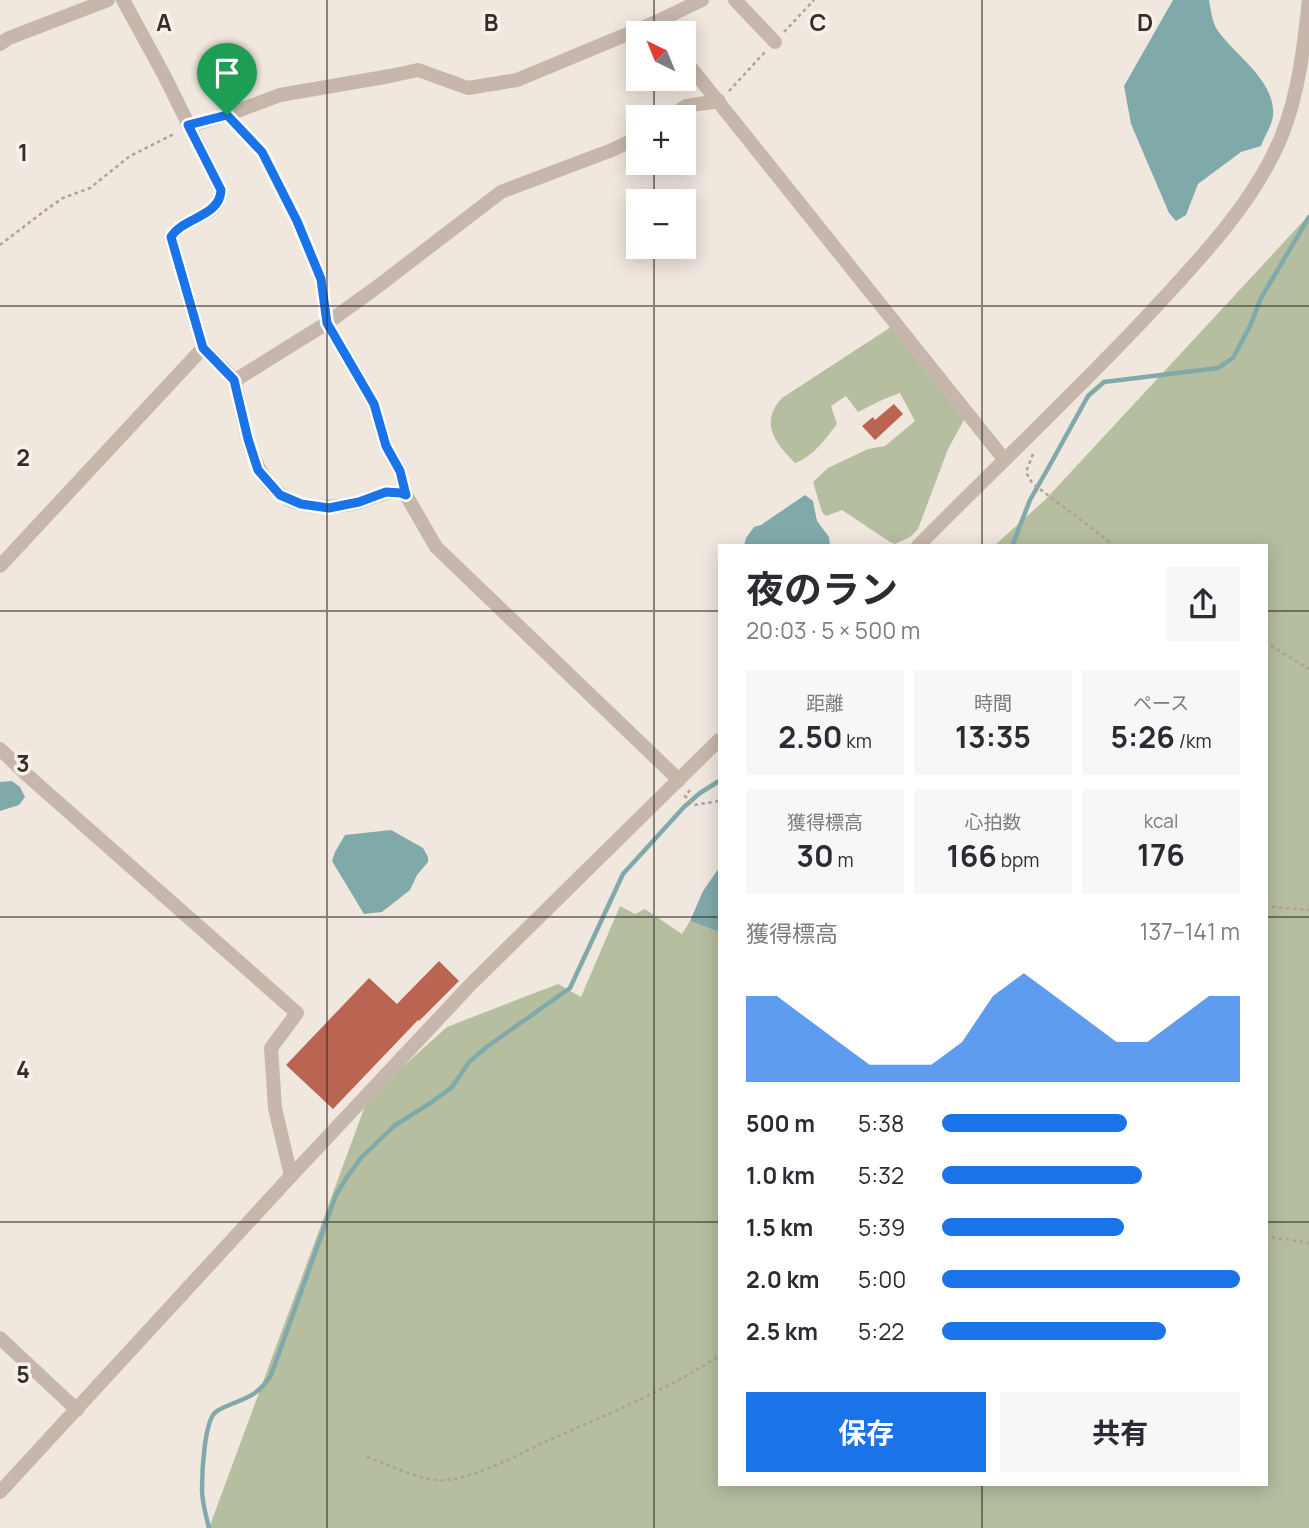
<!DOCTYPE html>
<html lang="ja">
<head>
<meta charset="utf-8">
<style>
	:root { --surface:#fff; --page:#f7f7f7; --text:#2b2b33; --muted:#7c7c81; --accent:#1a73e8 }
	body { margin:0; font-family:Manrope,"Noto Sans JP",sans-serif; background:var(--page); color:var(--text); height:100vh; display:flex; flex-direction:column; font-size:26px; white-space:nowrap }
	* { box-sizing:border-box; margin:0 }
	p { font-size:23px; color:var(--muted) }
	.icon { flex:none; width:38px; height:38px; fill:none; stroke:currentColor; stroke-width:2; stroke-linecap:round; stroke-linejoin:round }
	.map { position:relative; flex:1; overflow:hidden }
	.panel { position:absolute; left:718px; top:544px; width:550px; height:942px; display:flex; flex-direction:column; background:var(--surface); border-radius:0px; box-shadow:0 4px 18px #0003 }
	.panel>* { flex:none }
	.needle { width:46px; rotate:317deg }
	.controls { position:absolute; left:626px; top:21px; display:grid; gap:14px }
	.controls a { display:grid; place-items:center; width:70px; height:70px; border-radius:0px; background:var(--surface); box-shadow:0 4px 18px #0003; font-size:35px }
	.pin { position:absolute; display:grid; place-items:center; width:60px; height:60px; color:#fff; margin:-72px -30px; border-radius:50% 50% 50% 0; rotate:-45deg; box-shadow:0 0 7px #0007 }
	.pin .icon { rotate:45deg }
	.round { display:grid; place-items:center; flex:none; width:74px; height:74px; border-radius:0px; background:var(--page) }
	.head { display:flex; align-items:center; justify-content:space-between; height:119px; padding:0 28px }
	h1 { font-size:38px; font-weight:700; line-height:52px }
	.metrics { display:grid; grid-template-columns:repeat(3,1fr); gap:10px; height:119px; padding:7px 28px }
	.metrics div { display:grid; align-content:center; border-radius:0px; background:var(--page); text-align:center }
	.metrics b { font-size:30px; font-weight:700 }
	.metrics small { font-size:19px; font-weight:400 }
	.metrics p { font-size:19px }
	.chart { height:196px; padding:14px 28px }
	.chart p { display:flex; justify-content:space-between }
	.chart svg { width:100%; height:126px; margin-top:7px; fill:var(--accent); opacity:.7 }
	.action { display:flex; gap:14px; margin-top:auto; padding:14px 28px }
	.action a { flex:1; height:80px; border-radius:0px; background:var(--accent); color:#fff; font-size:28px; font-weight:700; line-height:80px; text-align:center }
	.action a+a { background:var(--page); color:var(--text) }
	ul { padding:0 28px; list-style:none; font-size:23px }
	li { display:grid; grid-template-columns:112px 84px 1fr; align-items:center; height:52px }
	li i { height:18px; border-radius:9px; background:var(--accent) }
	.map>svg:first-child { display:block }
	.green { fill:#b5be9f }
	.water { fill:#80aaaa }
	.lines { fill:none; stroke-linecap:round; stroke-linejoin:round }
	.stream { stroke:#80aaaa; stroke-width:4.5 }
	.building { fill:#ba6552 }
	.path { stroke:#b3a095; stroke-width:2.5; stroke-dasharray:3.5 3.5; stroke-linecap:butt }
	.minor { stroke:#c7b6ab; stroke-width:14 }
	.route-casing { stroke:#fff; stroke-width:14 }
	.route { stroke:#1a73e8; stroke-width:9 }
	.grid { fill:none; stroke:#362d2a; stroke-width:2; stroke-opacity:0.55 }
	.grid-label { font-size:23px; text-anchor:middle; font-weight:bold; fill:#362d2a; stroke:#f8f1ea; stroke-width:7; stroke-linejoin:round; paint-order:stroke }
</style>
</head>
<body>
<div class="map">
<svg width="1309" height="1528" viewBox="0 0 1309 1528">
	<rect width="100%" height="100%" fill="#f0e7de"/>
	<g class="green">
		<polygon points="1309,215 1309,1528 209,1528 368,1098 447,1027 558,984 581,997 620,906 635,914 645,909 682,934 690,921 719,932 719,1484 1265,1484 1265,546 994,546 1045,500"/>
		<path d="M891,327L965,418L948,449L918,529L910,537L895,544L890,542L842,510L826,516L822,512L813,482L828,468L868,449L885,446L915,421L900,393L884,399L858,412L846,396L831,406L837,424C826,438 813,457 795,463C775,443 759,423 782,398Z"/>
	</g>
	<g class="water">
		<path d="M1173,0H1209C1211,11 1212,22 1218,31C1236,56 1276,81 1273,116C1272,125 1264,137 1261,146L1241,152L1198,184L1186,215L1176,221L1169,213L1131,124L1124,86Z"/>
		<polygon points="805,495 813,501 817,521 829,537 830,546 744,546 746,538 754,527 761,525"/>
		<polygon points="12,781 20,787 25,797 19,805 0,811 0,782"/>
		<polygon points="391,830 423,848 428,857 428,862 417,875 410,890 382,912 364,914 332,861 335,852 345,835"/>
		<polygon points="719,868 719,932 690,921 703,891"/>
	</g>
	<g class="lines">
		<g class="stream">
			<polyline points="1012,546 1030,500 1051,463 1088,396 1104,382 1218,368 1233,358 1250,326 1261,298 1309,217"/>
			<path d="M209,1528C206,1516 202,1502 202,1490C202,1474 204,1418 217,1411C240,1398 256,1400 271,1375L336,1195L347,1177L361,1158L394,1126L432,1102L452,1087L470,1061L488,1046L570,988L623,874L684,807L700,793L719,781"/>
		</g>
	</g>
	<g class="building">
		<polygon points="894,404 903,414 875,440 862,426 873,417 875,420"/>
		<polygon points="439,961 459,981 419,1021 418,1020 333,1109 286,1065 369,978 397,1004"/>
	</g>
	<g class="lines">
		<g class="path">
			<polyline points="784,32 814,0"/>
			<polyline points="729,91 765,52"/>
			<polyline points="236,125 262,152 297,221 321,279 325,308"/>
			<polyline points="0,245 47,209 63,198 90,188 130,156 176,133"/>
			<polyline points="1033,454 1026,472 1032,483 1115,546"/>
			<polyline points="1265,642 1309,669"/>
			<polyline points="690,790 685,796 694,805 719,801"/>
			<polyline points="1265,906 1309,910"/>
			<polyline points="1265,1236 1309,1243"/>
			<path d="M367,1457C390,1465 424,1483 448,1480C480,1475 518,1455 547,1441C606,1415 665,1391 719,1356"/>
		</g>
		<g class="minor">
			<path d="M123,0L164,75L221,190C220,218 184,216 171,237L203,348"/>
			<polyline points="735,0 775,42"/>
			<polyline points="654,23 702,0"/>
			<polyline points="0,44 9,38 108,0"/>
			<polyline points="684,59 1004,459"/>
			<polyline points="670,117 686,106 719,101"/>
			<polyline points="188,126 227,115 280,95 390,76 418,70 468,88 517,80 654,23 663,33"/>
			<polyline points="327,323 374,404 386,446 400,471 406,495 436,547 679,780"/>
			<polyline points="234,381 327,323 373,290 501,192 612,150 639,137"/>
			<path d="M918,546C995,468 1075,393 1150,313C1198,261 1255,202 1282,135C1299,92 1304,45 1309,0"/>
			<path d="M0,566L203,348C212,358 225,368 233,379C237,386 238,397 240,405C248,443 257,492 301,504C321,509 341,507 360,502C376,497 389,488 406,495"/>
			<polyline points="0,749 27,775 297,1013 271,1048 275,1108 291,1176"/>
			<polyline points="0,1338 77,1410"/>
			<polyline points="0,1492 291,1176 471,984 719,740"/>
		</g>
	</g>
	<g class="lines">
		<g class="route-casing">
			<path id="route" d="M227,115L262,152L297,221L321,279L327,323L374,404L386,446L400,471L406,495L401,493L386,492L359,502L329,508L301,504L280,495L258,470L248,439L234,380L203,348L171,237C183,217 220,217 221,190L188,125Z"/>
		</g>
		<use href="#route" class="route"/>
	</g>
	<path class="grid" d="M327,0V1528M654,0V33M982,0V546M654,79V117M654,163V201M654,247V1528M0,306H1309M0,611H719M1265,611H1309M0,917H719M1265,917H1309M0,1222H719M1265,1222H1309M982,1484V1528"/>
	<g class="grid-label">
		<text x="164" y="31">A</text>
		<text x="491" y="31">B</text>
		<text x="818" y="31">C</text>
		<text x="1145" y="31">D</text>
		<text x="23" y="161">1</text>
		<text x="23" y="466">2</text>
		<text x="23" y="772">3</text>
		<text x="23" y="1078">4</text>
		<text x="23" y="1383">5</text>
	</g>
</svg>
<div class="controls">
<a><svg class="needle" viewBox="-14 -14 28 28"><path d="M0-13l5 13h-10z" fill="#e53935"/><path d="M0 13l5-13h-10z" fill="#7c7c81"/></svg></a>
<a>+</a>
<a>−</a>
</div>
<div class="pin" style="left:227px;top:115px;background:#1e9e55"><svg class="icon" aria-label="arrive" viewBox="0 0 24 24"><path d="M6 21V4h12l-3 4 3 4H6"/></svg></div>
<section class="panel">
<div class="head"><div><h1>夜のラン</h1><p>20:03 · 5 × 500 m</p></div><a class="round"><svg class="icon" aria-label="share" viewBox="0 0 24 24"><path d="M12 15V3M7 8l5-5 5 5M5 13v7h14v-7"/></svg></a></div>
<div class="metrics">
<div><p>距離</p><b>2.50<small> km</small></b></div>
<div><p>時間</p><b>13:35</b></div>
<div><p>ペース</p><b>5:26<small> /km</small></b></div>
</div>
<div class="metrics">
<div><p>獲得標高</p><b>30<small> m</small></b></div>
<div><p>心拍数</p><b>166<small> bpm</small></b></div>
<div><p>kcal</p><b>176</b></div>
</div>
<div class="chart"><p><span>獲得標高</span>137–141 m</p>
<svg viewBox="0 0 160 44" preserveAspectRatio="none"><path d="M0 44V14L10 14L20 22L30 30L40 38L50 38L60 38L70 30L80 14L90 6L100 14L110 22L120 30L130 30L140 22L150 14L160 14V44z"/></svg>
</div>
<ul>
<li><b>500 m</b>5:38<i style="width:62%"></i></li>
<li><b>1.0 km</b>5:32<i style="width:67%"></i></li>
<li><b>1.5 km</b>5:39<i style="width:61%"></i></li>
<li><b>2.0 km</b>5:00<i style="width:100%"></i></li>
<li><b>2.5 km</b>5:22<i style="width:75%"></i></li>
</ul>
<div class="action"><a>保存</a><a>共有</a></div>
</section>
</div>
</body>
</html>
